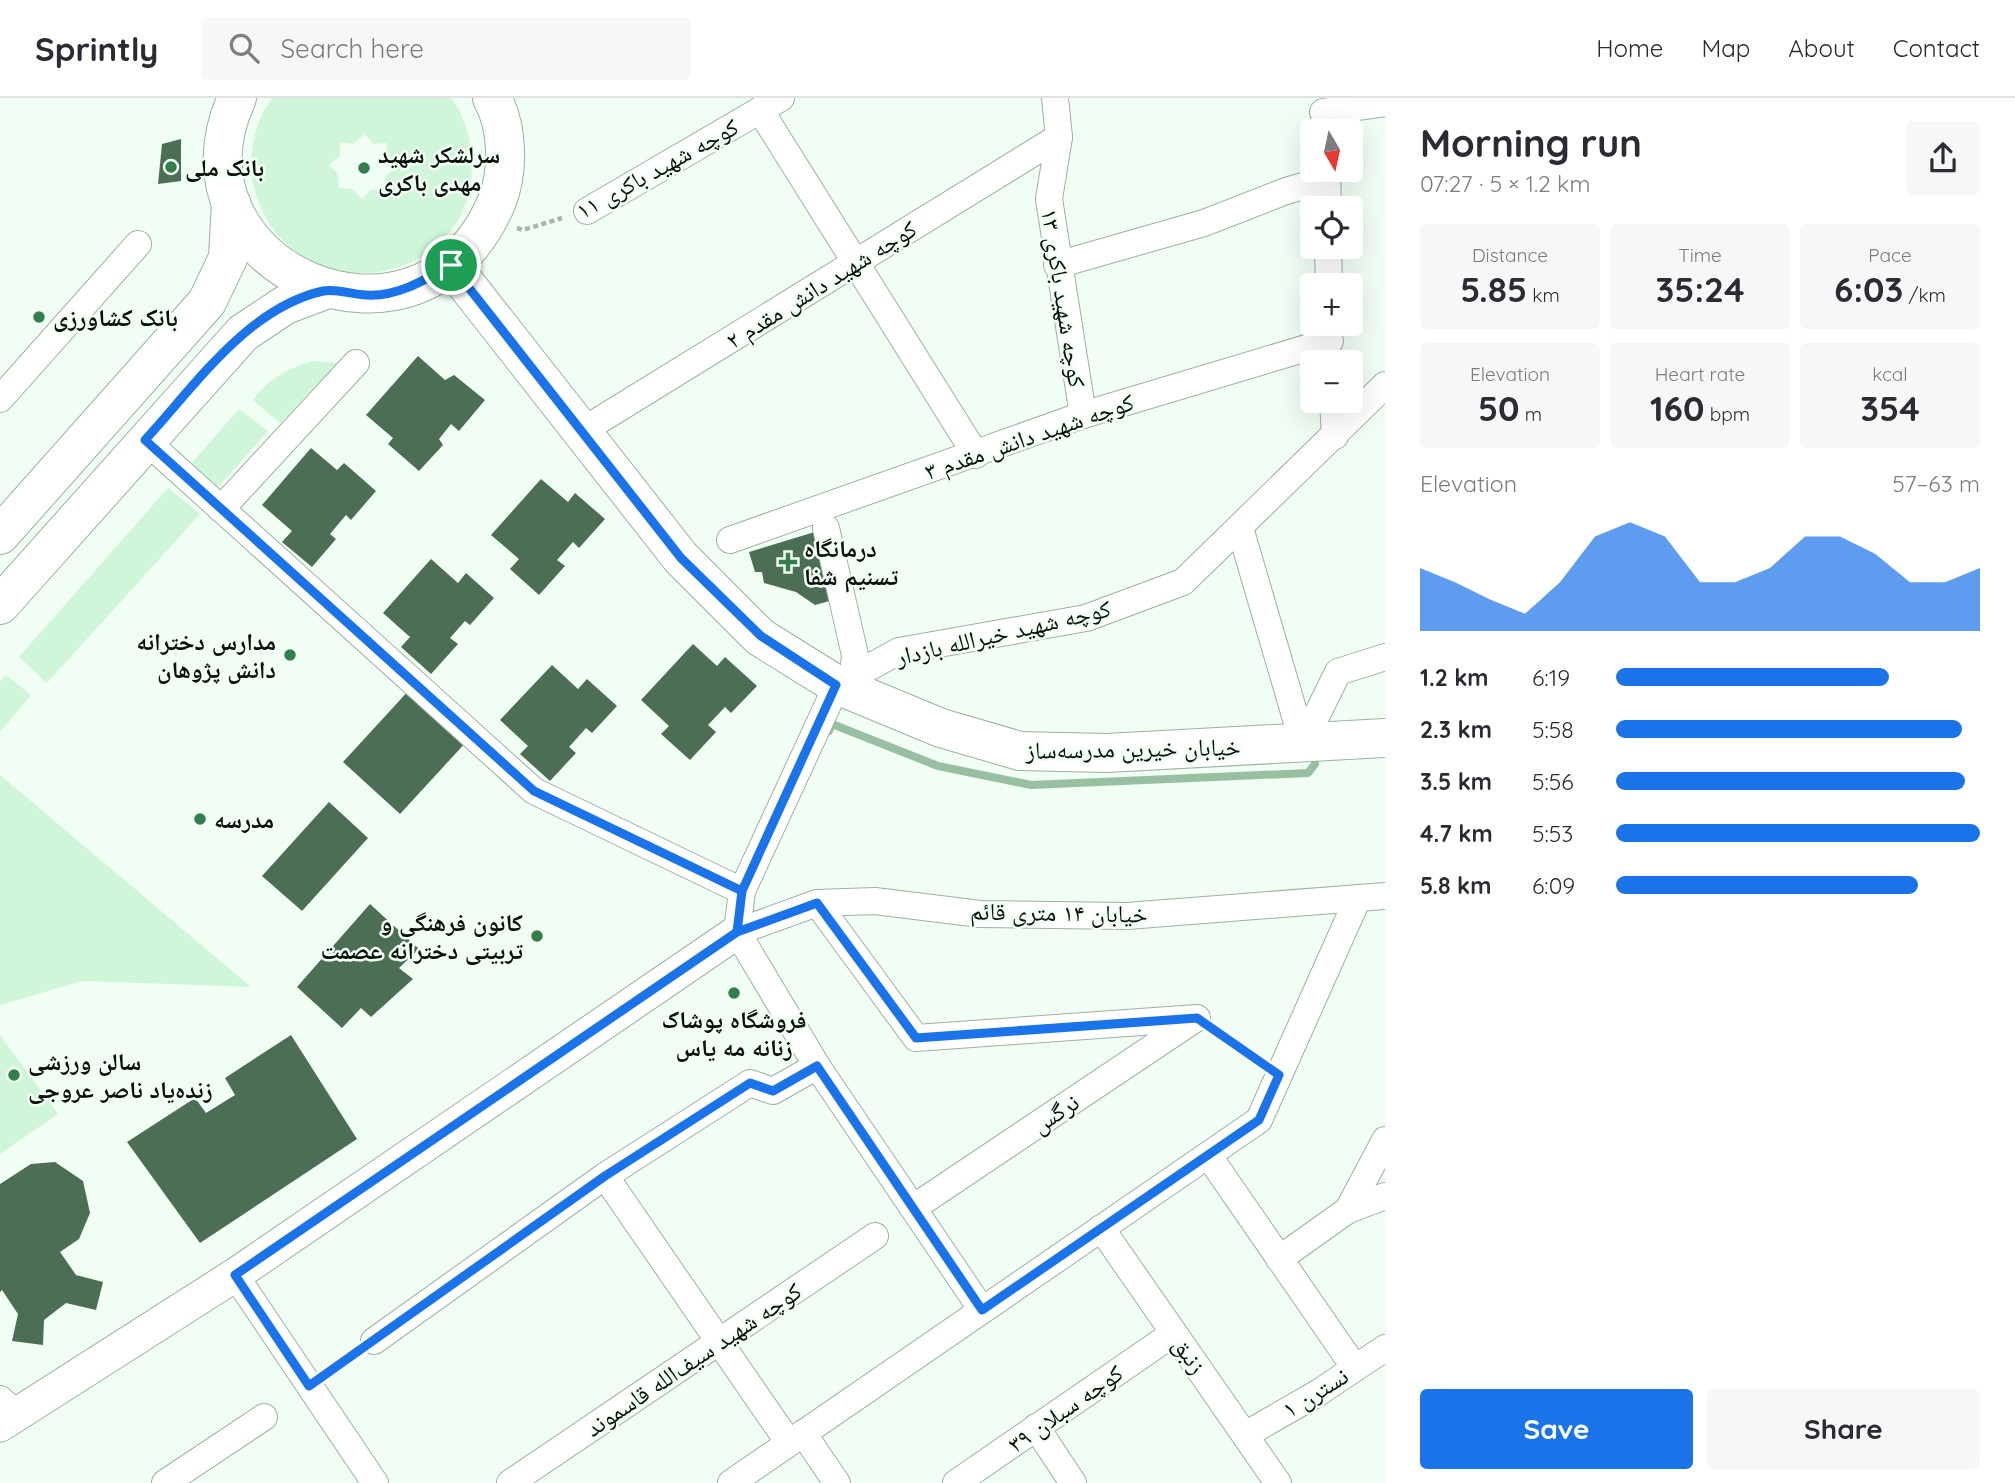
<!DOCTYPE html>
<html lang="en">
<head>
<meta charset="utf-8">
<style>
	:root { --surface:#fff; --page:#f7f7f7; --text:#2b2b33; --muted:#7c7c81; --line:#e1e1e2; --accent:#1a73e8 }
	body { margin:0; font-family:Quicksand,"Noto Naskh Arabic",sans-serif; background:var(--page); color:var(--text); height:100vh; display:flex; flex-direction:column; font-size:26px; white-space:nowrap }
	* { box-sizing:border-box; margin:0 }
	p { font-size:23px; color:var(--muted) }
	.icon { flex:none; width:38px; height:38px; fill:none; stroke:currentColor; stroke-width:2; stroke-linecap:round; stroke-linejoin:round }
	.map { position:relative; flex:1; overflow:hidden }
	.drawer { display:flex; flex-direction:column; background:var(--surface); width:630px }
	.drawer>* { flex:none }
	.needle { width:46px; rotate:171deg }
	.buttons { position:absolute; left:1300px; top:21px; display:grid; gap:14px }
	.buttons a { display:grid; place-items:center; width:63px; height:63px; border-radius:7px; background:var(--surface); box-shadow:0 7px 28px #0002; font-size:35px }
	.pin { position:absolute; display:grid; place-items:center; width:60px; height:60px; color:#fff; margin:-30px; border:4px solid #fff; border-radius:50%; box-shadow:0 2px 7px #0007 }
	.round { display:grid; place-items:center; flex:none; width:74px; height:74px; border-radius:7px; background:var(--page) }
	.summary { display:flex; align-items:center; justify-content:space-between; height:119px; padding:0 35px }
	h1 { font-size:38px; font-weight:800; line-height:52px }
	.stats { display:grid; grid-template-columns:repeat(3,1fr); gap:10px; height:119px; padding:7px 35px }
	.stats div { display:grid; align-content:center; border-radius:7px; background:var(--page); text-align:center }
	.stats b { font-size:35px; font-weight:800 }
	.stats small { font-size:19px; font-weight:400 }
	.stats p { font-size:19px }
	.chart { height:196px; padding:14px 35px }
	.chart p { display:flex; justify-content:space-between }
	.chart svg { width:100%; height:126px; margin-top:7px; fill:var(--accent); opacity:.7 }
	.primary-button { display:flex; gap:14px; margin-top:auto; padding:14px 35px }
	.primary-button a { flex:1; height:80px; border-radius:7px; background:var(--accent); color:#fff; font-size:28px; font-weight:800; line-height:80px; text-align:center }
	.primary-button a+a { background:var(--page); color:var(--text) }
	ul { padding:0 35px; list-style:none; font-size:23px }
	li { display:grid; grid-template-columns:112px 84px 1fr; align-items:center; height:52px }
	li i { height:18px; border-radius:9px; background:var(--accent) }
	header { display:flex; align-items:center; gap:42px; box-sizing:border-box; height:98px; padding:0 35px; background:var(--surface); border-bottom:2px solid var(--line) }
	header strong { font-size:33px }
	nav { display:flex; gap:38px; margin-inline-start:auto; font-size:24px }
	.search { width:490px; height:63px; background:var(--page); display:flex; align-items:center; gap:18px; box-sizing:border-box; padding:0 24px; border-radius:7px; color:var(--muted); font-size:26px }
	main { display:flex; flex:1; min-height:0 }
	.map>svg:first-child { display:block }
	.green { fill:#d0f6d9; fill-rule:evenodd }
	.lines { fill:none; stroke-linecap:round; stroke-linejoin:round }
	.stream { stroke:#99bfa2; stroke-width:8 }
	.building { fill:#4b6e54 }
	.minor-casing { stroke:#9cb2a1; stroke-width:28 }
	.tertiary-casing { stroke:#9cb2a1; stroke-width:35 }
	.secondary-casing { stroke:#9cb2a1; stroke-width:40 }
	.path { stroke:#a9b4ab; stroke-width:4.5; stroke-dasharray:5 3.5; stroke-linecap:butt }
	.minor { stroke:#fff; stroke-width:26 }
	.tertiary { stroke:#fff; stroke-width:33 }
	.secondary { stroke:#fff; stroke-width:38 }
	.route-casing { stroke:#fff; stroke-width:14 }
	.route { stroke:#1a73e8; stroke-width:9 }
	.poi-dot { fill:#337e4c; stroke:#f0fef3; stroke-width:2.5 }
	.labels { text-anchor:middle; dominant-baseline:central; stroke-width:5; stroke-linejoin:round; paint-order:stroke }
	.poi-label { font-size:24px; font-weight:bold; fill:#0a110b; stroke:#f0fef3; text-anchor:start }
	.street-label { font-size:24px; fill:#0a110b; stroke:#f0fef3 }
</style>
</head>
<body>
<header>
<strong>Sprintly</strong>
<div class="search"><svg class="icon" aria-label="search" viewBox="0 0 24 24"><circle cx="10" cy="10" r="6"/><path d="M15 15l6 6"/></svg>Search here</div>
<nav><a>Home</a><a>Map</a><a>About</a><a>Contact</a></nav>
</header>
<main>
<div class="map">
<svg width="1385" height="1385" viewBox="0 0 1385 1385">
	<rect width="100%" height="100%" fill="#f0fef3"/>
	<g class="green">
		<path d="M273,0H451C463,14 469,36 471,54C486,190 290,224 254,90C247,63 253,22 273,0ZM365,36L374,46L387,45L386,56L396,69L386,78L385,91L371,92L362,101L352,91L339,90L338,76L329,67L340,58V44L353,46Z"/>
		<path d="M313,263L337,265L280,325L253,302C269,280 287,271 313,263Z"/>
		<polygon points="239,311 268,333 218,389 190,367"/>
		<polygon points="168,390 200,416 47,585 19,559"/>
		<polygon points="6,577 31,597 0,634 0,584"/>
		<polygon points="0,677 251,889 82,883 0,907"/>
		<polygon points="0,937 58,1016 0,1056"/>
	</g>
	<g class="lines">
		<polyline class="stream" points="829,633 832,626 938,668 1031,687 1308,675 1315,666"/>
	</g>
	<g class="building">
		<polygon points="181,41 181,83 158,86 162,46"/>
		<polygon points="418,258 445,282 454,277 485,302 459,333 451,326 439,341 443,347 419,373 388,346 393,340 366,317"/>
		<polygon points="311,350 337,372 344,365 376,393 351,422 346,417 330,436 336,441 312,469 282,444 292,433 262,407"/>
		<polygon points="541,381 568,404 575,395 605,421 579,450 573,444 557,462 565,468 539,497 510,471 519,461 491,437"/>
		<polygon points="818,433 833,502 815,507 796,494 764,485 762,474 755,474 749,454"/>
		<polygon points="431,461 458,485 466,475 494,500 470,527 465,523 450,540 458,546 431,576 401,549 410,539 383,515"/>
		<polygon points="693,546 717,568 725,559 757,588 731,615 725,609 708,627 716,634 690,662 661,636 669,628 641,602"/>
		<polygon points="552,567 578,591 587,581 617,608 592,635 586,630 569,649 576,655 550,683 520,656 528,648 500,622"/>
		<polygon points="411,590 468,642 400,716 343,664"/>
		<polygon points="329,704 368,740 302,813 262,778"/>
		<polygon points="370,806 419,851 399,870 413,881 371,919 361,910 342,930 297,889"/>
		<polygon points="291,937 357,1041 200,1145 127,1044 195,1000 206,1015 235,997 225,980"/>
		<polygon points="55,1064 83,1083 90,1115 79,1141 60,1154 76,1177 103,1184 96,1212 66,1205 44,1222 43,1247 12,1243 18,1216 2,1192 0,1194 0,1086 31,1066"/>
	</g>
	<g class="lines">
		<g class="minor-casing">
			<g id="minor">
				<polyline points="1055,0 1059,39 1049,101 1083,317"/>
				<polyline points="760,12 976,357"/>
				<polyline points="1323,14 1385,5"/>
				<polyline points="1327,72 1328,110"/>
				<polyline points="587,113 781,0"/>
				<polyline points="1328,149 1329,187"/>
				<polyline points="1057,167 1204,125 1286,93 1327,81"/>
				<polyline points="0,301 138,146"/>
				<polyline points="1333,303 1335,338"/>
				<polyline points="582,333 1059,39"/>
				<polyline points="145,342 534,693 742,793"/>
				<polyline points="221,411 356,265"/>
				<polyline points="826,430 855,557 853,578"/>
				<polyline points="1240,430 1303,645"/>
				<polyline points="730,442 1083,317 1330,243"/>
				<polyline points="1303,645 1338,574 1385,559"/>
				<polyline points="817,805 916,940 1197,920"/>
				<polyline points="737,834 817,805 875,803 980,816 1127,818 1385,798"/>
				<polyline points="1208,1057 1355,1270"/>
				<polyline points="605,1078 789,1345"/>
				<polyline points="913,1110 1195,921"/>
				<polyline points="1348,1112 1385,1098"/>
				<polyline points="1101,1130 1278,1385"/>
				<polyline points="1279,1161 1348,1112 1385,1042"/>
				<polyline points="235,1177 375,1385"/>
				<polyline points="982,1212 817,968 737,834 742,793 837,587 899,553 1086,520 1183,484 1385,287"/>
				<polyline points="374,1243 605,1078 750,985 773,993 817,968"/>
				<polyline points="0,1301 17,1316"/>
				<polyline points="1036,1329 1073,1385"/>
				<polyline points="803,1335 837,1385"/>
				<polyline points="1245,1337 1318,1295 1385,1250"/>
				<polyline points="165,1385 264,1319"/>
				<polyline points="510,1385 875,1138"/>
				<polyline points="731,1385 1259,1022 1358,800"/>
				<polyline points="956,1385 1174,1235"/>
			</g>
		</g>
		<g class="tertiary-casing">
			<polyline id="tertiary" points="0,1327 235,1177 737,834"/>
		</g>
		<g class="secondary-casing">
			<g id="secondary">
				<path d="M237,0C159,169 421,286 497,103C509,72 508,29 492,0"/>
				<polyline points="451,167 681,460 760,539 837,587 941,630 1020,653 1107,655 1385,640"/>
				<polyline points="0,437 207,204 228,160 231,105"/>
				<polyline points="0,507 243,235 285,207 325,192"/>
			</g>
		</g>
		<g class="path">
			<polyline points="517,130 523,132 562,120"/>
			<polyline points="1218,934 1259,963"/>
			<polyline points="331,1273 355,1256"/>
		</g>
		<use href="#minor" class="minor"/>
		<use href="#tertiary" class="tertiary"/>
		<use href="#secondary" class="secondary"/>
	</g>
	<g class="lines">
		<g class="route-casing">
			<path id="route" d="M451,167L681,460L761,538L836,587L742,793L737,834L235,1177L309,1288L605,1078L750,985L773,993L817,968L982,1212L1259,1022L1279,977L1197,920L916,940L817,805L737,834L742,793L534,693L145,342C195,288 247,210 323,193C336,190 353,197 366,197C397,199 425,182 451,167"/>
		</g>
		<use href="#route" class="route"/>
	</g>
	<g class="poi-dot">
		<circle cx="171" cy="69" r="7"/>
		<circle cx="364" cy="70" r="7"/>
		<circle cx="39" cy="219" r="7"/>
		<path d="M784.5 453.5h7v7h7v7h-7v7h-7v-7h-7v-7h7z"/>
		<circle cx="290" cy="557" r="7"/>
		<circle cx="200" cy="721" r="7"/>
		<circle cx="537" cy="838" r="7"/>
		<circle cx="734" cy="895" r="7"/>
		<circle cx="14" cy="977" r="7"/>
	</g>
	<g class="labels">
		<g class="poi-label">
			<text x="378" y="56">سرلشکر شهید<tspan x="378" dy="28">مهدی باکری</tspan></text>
			<text x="185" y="69">بانک ملی</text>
			<text x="53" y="219">بانک کشاورزی</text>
			<text x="804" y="450">درمانگاه<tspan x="804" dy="28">تسنیم شفا</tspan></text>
			<text x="276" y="543" text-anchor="end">مدارس دخترانه<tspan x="276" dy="28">دانش پژوهان</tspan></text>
			<text x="214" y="721">مدرسه</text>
			<text x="523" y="824" text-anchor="end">کانون فرهنگی و<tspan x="523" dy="28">تربیتی دخترانه عصمت</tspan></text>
			<text x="734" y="921" text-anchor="middle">فروشگاه پوشاک<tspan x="734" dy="28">زنانه مه یاس</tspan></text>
			<text x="28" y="963">سالن ورزشی<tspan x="28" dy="28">زنده‌یاد ناصر عروجی</tspan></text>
		</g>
		<g class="street-label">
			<text transform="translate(657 70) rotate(-29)">کوچه شهید باکری ۱۱</text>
			<text transform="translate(821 186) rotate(-32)">کوچه شهید دانش مقدم ۲</text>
			<text transform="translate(1064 200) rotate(81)">کوچه شهید باکری ۱۳</text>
			<text transform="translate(1029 338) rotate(-19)">کوچه شهید دانش مقدم ۳</text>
			<text transform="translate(1003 534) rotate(-13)">کوچه شهید خیرالله بازدار</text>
			<text transform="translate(1133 650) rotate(-1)">خیابان خیرین مدرسه‌ساز</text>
			<text transform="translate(1059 814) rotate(1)">خیابان ۱۴ متری قائم</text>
			<text transform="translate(1055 1015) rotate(-34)">نرگس</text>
			<text transform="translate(1190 1257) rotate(55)">زنبق</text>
			<text transform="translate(693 1261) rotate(-34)">کوچه شهید سیف‌الله قاسموند</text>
			<text transform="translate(1315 1294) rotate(-32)">نسترن ۱</text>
			<text transform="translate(1065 1310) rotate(-35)">کوچه سبلان ۳۹</text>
		</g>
	</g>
</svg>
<div class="buttons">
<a><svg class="needle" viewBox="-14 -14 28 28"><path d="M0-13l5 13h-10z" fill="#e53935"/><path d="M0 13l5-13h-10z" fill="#7c7c81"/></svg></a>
<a><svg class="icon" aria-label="locate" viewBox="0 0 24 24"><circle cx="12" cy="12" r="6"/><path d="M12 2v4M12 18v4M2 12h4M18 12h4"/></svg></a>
<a>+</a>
<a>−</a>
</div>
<div class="pin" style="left:451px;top:167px;background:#1e9e55"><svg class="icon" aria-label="arrive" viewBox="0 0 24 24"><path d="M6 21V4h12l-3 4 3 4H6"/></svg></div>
</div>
<section class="drawer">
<div class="summary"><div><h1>Morning run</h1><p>07:27 · 5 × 1.2 km</p></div><a class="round"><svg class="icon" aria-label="share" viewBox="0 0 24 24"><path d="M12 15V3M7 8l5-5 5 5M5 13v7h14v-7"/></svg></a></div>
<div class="stats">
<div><p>Distance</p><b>5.85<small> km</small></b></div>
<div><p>Time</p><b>35:24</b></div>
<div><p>Pace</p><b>6:03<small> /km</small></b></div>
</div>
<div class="stats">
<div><p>Elevation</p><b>50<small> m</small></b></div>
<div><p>Heart rate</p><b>160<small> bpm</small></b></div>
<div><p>kcal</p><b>354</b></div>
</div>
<div class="chart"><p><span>Elevation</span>57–63 m</p>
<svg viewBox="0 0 160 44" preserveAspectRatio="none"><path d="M0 44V22L10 27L20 33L30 38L40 27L50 11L60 6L70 11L80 27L90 27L100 22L110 11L120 11L130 17L140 27L150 27L160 22V44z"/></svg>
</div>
<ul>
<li><b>1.2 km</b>6:19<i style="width:75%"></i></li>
<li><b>2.3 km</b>5:58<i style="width:95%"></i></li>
<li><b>3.5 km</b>5:56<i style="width:96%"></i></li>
<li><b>4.7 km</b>5:53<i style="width:100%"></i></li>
<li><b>5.8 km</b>6:09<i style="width:83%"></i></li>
</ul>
<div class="primary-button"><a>Save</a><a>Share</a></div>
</section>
</main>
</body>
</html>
